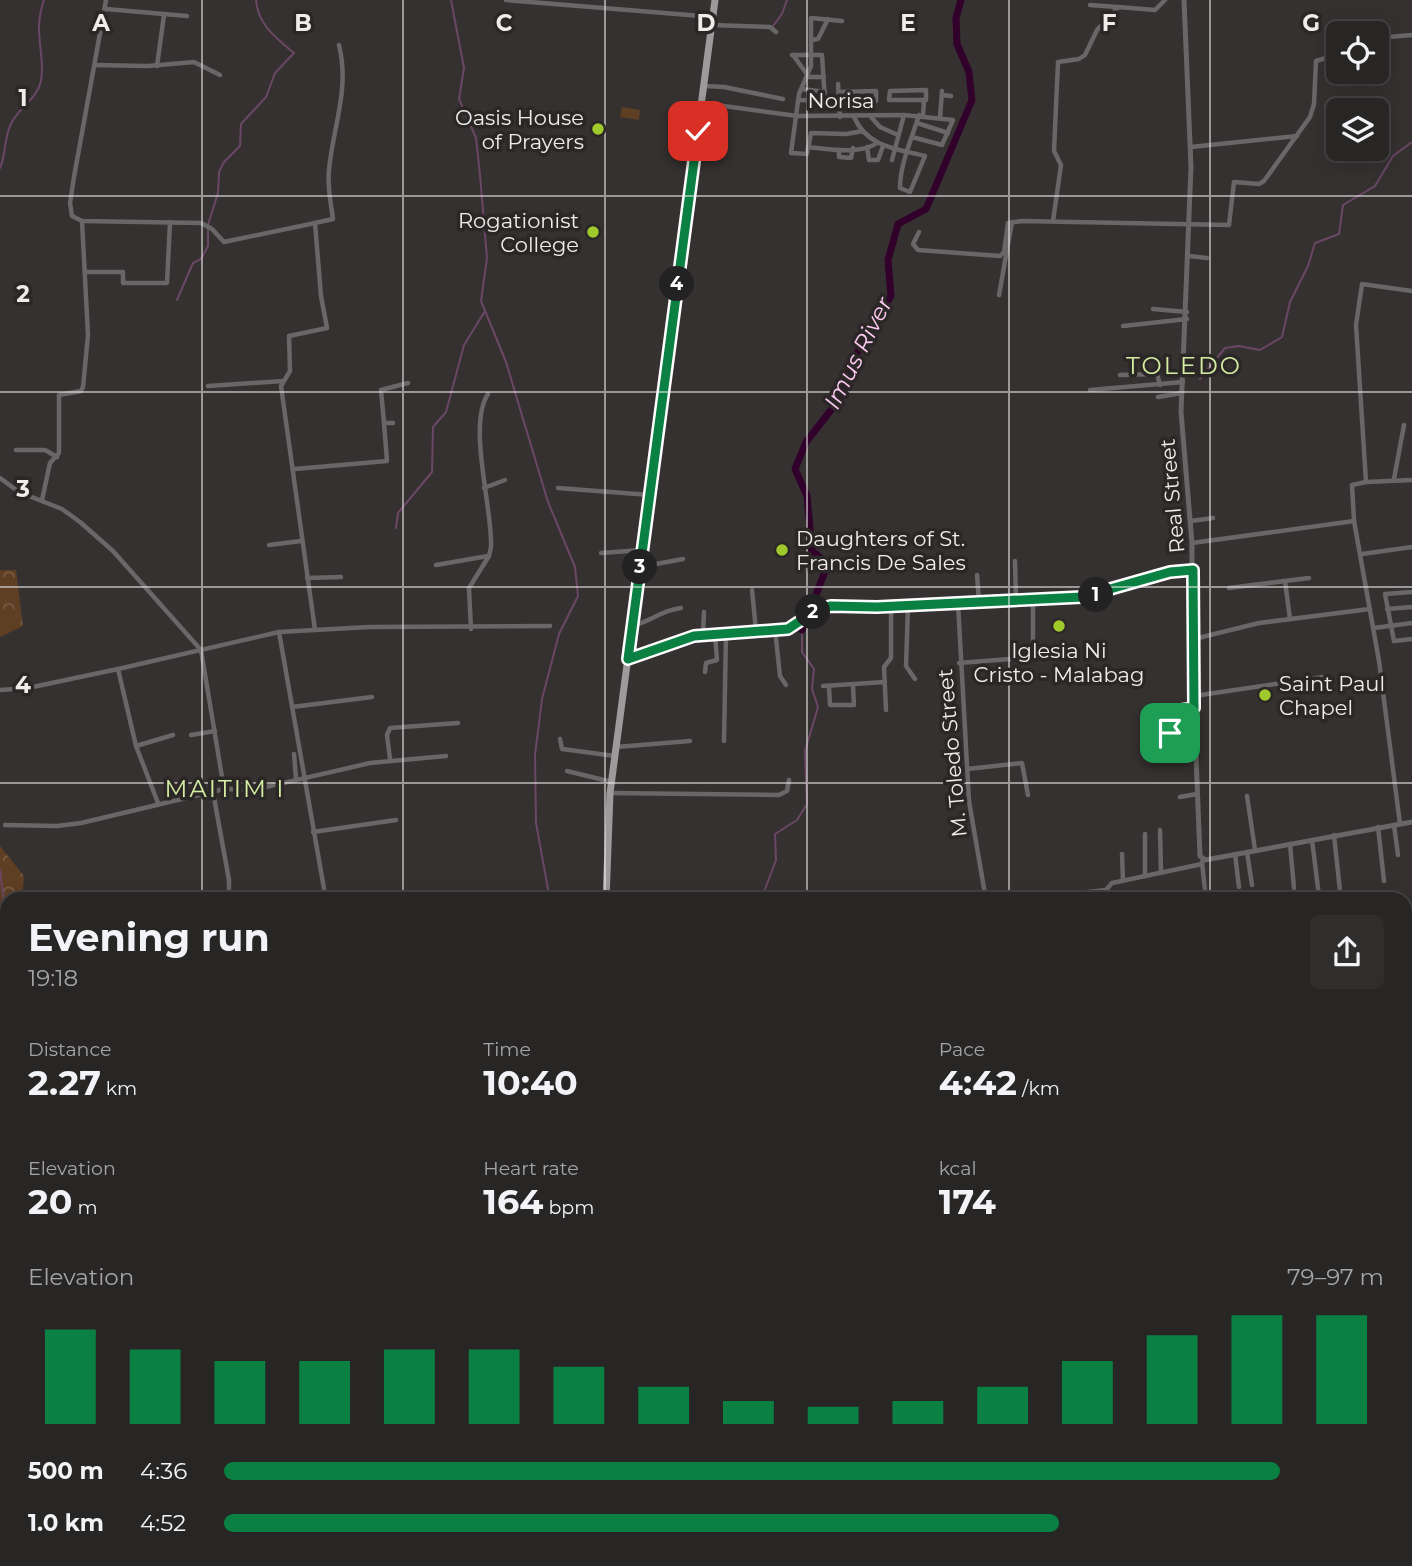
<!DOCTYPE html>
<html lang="en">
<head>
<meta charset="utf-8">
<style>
	:root { --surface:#282525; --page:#302d2d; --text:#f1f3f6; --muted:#a5a5a7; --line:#444242; --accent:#0b8043 }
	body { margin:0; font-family:Montserrat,sans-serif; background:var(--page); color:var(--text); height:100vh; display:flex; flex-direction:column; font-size:26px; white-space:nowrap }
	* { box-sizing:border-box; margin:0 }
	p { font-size:23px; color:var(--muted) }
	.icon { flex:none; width:38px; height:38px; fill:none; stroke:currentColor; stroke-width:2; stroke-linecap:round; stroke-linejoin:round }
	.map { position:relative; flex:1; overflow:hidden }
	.drawer { position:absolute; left:0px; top:892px; width:1412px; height:674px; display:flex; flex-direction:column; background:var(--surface); border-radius:21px 21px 0 0; box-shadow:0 4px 18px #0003,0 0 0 2px var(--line) }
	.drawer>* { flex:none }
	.buttons { position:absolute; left:1326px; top:21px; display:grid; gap:14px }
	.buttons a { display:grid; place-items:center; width:63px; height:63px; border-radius:10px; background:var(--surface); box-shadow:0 4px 18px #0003,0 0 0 2px var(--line); font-size:35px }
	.pin { position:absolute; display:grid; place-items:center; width:60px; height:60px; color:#fff; margin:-30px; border-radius:14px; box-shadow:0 4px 10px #0006 }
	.km { position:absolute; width:35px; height:35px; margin:-18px; border-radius:50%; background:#222; color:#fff; font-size:19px; line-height:35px; text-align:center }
	.round { display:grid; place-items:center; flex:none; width:74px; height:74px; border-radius:10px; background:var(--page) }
	.headline { display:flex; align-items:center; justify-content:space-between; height:119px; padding:0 28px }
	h1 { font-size:38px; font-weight:700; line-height:52px }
	.figures { display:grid; grid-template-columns:repeat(3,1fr); gap:10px; height:119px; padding:7px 28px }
	.figures div { display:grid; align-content:center }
	.figures b { font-size:35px; font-weight:700 }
	.figures small { font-size:19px; font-weight:400 }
	.figures p { font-size:19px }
	.chart { height:196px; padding:14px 28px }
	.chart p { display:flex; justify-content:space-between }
	.chart svg { width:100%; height:126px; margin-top:7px; stroke:var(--accent); stroke-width:6 }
	ul { padding:0 28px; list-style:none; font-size:23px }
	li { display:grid; grid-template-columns:112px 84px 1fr; align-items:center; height:52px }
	li i { height:18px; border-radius:9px; background:var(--accent) }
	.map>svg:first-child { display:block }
	.forest { fill:url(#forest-crowns) }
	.cemetery { fill:url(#cemetery-stones) }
	.pitch { fill:#5f3f24 }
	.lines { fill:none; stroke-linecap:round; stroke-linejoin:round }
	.stream { stroke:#6a4765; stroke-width:2 }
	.river { stroke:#31002b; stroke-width:7 }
	.minor { stroke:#696667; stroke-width:4.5 }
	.tertiary { stroke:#696667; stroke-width:5 }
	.secondary { stroke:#878384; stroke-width:6 }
	.primary { stroke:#9e999a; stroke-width:7 }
	.route-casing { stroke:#fff; stroke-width:14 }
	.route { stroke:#0b8043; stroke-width:9 }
	.grid { fill:none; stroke:#efecec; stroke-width:2; stroke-opacity:0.55 }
	.poi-dot { fill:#a0c92b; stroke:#2c2727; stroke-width:2.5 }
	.labels { text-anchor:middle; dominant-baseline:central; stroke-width:7; stroke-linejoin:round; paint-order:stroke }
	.street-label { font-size:21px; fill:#efecec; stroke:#2c2727 }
	.poi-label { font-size:21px; fill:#efecec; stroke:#2c2727; text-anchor:end }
	.water-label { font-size:23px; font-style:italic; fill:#fdcbf3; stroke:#2c2727 }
	.quarter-label { font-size:24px; letter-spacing:2px; fill:#d3eca2; stroke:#2c2727 }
	.grid-label { font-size:23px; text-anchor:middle; font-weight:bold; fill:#efecec; stroke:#2c2727; stroke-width:7; stroke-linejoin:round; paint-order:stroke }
</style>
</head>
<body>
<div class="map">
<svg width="1412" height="1566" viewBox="0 0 1412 1566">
	<defs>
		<pattern id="forest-crowns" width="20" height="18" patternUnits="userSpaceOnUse" patternTransform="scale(1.75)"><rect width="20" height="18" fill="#5f3f24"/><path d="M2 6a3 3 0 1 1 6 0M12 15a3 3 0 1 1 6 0" fill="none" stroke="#765b44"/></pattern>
		<pattern id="cemetery-stones" width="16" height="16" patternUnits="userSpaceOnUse" patternTransform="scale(1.75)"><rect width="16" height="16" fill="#5f3f24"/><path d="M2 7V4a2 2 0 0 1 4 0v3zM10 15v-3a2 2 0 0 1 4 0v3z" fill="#765b44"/></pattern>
	</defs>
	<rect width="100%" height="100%" fill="#363131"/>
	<g class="forest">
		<polygon points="0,570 16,570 23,626 0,637"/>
		<polygon points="0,846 24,876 22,899 7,900 7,1025 0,1028"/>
		<polygon points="0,1524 7,1531 7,1559 42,1559 57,1566 0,1566"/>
	</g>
	<polygon class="cemetery" points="7,1468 7,1506 0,1501 0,1472"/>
	<polygon class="pitch" points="622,107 640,110 639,120 620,117"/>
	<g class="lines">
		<g class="stream">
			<polyline points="451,0 464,68 459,99 476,138 480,175 487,258 481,301 506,362 548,502 575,567 578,596 559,634 542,699 535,755 536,823 550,900"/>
			<polyline points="773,26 782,14 787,0"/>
			<path d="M0,168C6,154 4,140 10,126C17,108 37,100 41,81C46,54 32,34 44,0"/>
			<path d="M177,300L193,263L201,259L208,246V225L218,193L219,172L224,162L240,146L241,124L266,97L275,73L294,53C276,38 258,25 256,0"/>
			<polyline points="1200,379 1225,348 1239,346 1260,350 1282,337 1290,302 1308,266 1315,243 1339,234 1343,205 1375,186 1393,156 1412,142"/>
			<polyline points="396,528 398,513 432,472 433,427 446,412 464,345 485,311"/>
			<polyline points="0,870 7,927"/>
			<polyline points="764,900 764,892 776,860 775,834 797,820 807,804 805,751 818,707 812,689 814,669 802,652 802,630"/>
			<polyline points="1405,1001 1412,1000"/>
			<polyline points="0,1023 7,1001"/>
			<polyline points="0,1105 7,1129"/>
			<polyline points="1405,1222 1412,1211"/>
			<polyline points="7,1285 7,1290"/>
			<polyline points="0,1341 7,1339"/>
			<polyline points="0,1505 7,1506"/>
			<polyline points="64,1559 75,1566"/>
			<polyline points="868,1559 868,1566"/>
			<polyline points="1331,1566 1338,1559"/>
		</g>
		<polyline class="river" points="802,630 828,564 812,551 807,496 795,469 806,442 842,396 851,363 891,296 888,260 898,224 926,209 972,100 969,72 957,44 956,18 961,0"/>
		<g class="minor">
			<polyline points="106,0 74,177 70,203 72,216 82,221 201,223 212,229 224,242 315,223"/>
			<polyline points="506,0 713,17"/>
			<polyline points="1090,5 1117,7"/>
			<polyline points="106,9 187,16"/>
			<polyline points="842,21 811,18 811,66 799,94 791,153 807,154 811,133 846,134 863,131"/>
			<polyline points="712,25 770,27 776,32"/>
			<polyline points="1377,38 1412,35"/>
			<polyline points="811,40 818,39 828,19"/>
			<polyline points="792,55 822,55 825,101 799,100"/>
			<polyline points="793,55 809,77 824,77"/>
			<polyline points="95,65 148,66 194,62 220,75"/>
			<polyline points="157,66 164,15"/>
			<polyline points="838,84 840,117"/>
			<polyline points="704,86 724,87 783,99"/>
			<polyline points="802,89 825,92"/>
			<polygon points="926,90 926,100 889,100 890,91"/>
			<polyline points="839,92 876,91 876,101 840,104"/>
			<polyline points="942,95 951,96"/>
			<polyline points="702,103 797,116 904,115 953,120 942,145 912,137"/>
			<polyline points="701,107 724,108"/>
			<polyline points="923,116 924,100"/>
			<path d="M854,117C867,147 897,149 925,156L910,192L900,188C900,164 912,138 919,115"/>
			<polyline points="871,117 880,127 898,135"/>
			<polyline points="940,118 942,91"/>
			<polyline points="917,123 948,133"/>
			<path d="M808,147C828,149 860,155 877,143"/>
			<polyline points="867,147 869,160 878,160 883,146"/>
			<polyline points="1191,147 1297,136"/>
			<polyline points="839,150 839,157 851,158 853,148"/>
			<polyline points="892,160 904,115"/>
			<polyline points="1053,221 1061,165 1054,151 1058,62 1079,59 1085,55 1097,30 1118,7 1155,10 1165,0"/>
			<polyline points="919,232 913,244 918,250 1000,256 1004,252 1008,223 1022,221 1229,225 1234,182 1259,184 1264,181 1310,117 1314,104 1316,61 1339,54"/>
			<polyline points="1189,256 1207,258"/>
			<polyline points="86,272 123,272 123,283 167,283 170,222"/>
			<polyline points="999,295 1012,222"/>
			<polyline points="1153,309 1187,312"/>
			<polyline points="1123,326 1187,319"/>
			<polyline points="1120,375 1157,374 1160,385"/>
			<polyline points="208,386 283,381"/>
			<polyline points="1090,390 1183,382"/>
			<polyline points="1158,397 1182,393"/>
			<polyline points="384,423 381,390 408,383"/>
			<polyline points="16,450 45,450 57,457"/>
			<polyline points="295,469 387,461 384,423 393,423"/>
			<polyline points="0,478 19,492 62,509 80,522 113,551 201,650 224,789"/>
			<polyline points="1394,479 1404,425"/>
			<polyline points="1366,482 1412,480"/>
			<polyline points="484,488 505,480"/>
			<polyline points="558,488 650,495"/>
			<polyline points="42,500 50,463 59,453 59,395 81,391 83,387 88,335 82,221"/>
			<polyline points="1191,521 1213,518"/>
			<polyline points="1192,543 1354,521"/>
			<polyline points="269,545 301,541"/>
			<polyline points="601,553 642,550"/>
			<polyline points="1362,554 1412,547"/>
			<polyline points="1015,561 1016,601"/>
			<polyline points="436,565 488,556"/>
			<polyline points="640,567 683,559"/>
			<polyline points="977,575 979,602"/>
			<polyline points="307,578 341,577"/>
			<polyline points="1285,581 1290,619"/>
			<polyline points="1229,588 1309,578"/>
			<polyline points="752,590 756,631"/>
			<polyline points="1412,592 1385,594 1394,641 1412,639"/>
			<polyline points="1033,600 1033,643"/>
			<polyline points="958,603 969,801 986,900"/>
			<polyline points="908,606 906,666 915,679"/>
			<polyline points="1387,609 1412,607"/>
			<path d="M633,625C651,623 657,611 681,608"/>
			<polyline points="1374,628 1412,623"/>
			<path d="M471,629L469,588L489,556L491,547C493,510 467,425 488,394"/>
			<polyline points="775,629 780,676 786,685"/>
			<path d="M315,630L281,386L290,371L289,336L327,328L321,296L315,223L333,219C331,204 327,186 329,170C333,126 350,90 339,45"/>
			<polyline points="279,632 326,900"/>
			<polyline points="703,634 704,612"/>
			<polyline points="1194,639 1259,623 1370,609"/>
			<polyline points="959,663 1010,659"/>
			<polyline points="118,669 136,746 158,803"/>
			<polyline points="705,672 706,663 717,660 715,634"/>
			<polyline points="823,686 885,682"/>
			<polyline points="829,687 830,705 854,705 853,686"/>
			<polyline points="0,690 28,688 118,669 279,632 369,627 550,626"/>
			<polyline points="1194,696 1323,677"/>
			<polyline points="292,707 372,697"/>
			<polyline points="1194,708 1169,712 1169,732 1195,733"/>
			<polyline points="886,710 884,667 891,658 891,607"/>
			<polyline points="191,735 215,731"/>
			<polyline points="560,739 562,749 615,756"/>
			<polyline points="724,741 726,633"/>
			<polyline points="136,746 173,735"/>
			<polyline points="616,747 690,741"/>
			<polyline points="294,754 296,779"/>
			<polyline points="390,759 387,735 390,728 458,723"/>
			<polyline points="967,769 1022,763 1028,795"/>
			<polyline points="567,771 612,782"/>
			<polyline points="213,792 229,880 229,900"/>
			<polyline points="610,793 779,795 787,791 789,780"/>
			<polyline points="1247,796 1255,850"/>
			<polyline points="1180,797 1197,794"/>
			<polyline points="1400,824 1379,661 1354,521 1352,485 1366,482 1356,325 1362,284 1412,291"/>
			<polyline points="5,825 57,826 81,823 224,789 253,790 370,763 446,756"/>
			<polyline points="1394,825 1398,855"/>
			<polyline points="1378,827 1384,881"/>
			<polyline points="1160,830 1161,873"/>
			<polyline points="313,832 396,820"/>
			<polyline points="1334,835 1341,900"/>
			<polyline points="1312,840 1319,896"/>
			<polyline points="1290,844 1294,888"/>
			<polyline points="1247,852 1252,885"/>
			<polyline points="1122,854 1123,881"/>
			<polyline points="1235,854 1239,887"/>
			<polyline points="1202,862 1206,900"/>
			<polyline points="1145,876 1145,834"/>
			<polyline points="1106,890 1106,900"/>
			<polyline points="1016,900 1106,890 1112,883 1202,864"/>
			<polyline points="1405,1141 1410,1141"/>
			<polyline points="1405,1182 1410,1173"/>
			<polyline points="156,1559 157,1566"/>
			<polyline points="293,1559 293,1566"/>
			<polyline points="378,1559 379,1566"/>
			<polyline points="615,1559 633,1562"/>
			<polyline points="484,1563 484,1559"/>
			<polyline points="387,1566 401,1566"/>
			<polyline points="443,1566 466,1559"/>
			<polyline points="753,1566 753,1561 761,1559"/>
			<polyline points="1310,1566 1318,1559"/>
		</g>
		<g class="tertiary">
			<polyline points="1184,0 1191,167 1181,412 1192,543 1192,656 1200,856 1205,860 1412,822"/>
			<polyline points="628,659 694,636 788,629 818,609 831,605 877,607 1059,600 1093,596 1170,572 1193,570"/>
			<polyline points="0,1085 7,1086"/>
			<polyline points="1405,1350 1412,1349"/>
			<polyline points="1403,1566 1404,1559"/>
		</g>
		<polyline class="secondary" points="1329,1559 1332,1562"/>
		<g class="primary">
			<polyline points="606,900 610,793 715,0"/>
			<polyline points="778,1559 780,1566"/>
			<polyline points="114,1566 126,1559"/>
		</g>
	</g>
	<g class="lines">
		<g class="route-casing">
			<polyline id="route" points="698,131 628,659 694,636 788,629 818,609 831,606 877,607 1082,597 1170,572 1193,570 1194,708 1169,712 1170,733"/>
		</g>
		<use href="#route" class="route"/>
	</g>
	<path class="grid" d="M202,0V900M403,0V900M605,0V900M807,0V900M1009,0V900M1210,0V900M0,196H1412M0,392H1412M0,587H1412M0,783H1412M0,979H7M1405,979H1412M0,1174H7M1405,1174H1412M0,1370H7M1405,1370H1412M202,1559V1566M403,1559V1566M605,1559V1566M807,1559V1566M1009,1559V1566M1210,1559V1566"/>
	<g class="poi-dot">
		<circle cx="598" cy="129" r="7"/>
		<circle cx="593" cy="232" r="7"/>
		<circle cx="782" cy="550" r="7"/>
		<circle cx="1059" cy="626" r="7"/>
		<circle cx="1265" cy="695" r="7"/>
	</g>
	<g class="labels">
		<g class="street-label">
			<text x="841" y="100">Norisa</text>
			<text transform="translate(1172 496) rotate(-95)">Real Street</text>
			<text transform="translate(952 753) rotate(-95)">M. Toledo Street</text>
		</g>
		<g class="poi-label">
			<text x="584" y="117">Oasis House<tspan x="584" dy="24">of Prayers</tspan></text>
			<text x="579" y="220">Rogationist<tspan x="579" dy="24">College</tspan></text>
			<text x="796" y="538" text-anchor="start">Daughters of St.<tspan x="796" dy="24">Francis De Sales</tspan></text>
			<text x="1059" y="650" text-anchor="middle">Iglesia Ni<tspan x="1059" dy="24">Cristo - Malabag</tspan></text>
			<text x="1279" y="683" text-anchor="start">Saint Paul<tspan x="1279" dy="24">Chapel</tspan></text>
		</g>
		<g class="water-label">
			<text transform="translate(858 353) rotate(-63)">Imus River</text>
		</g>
		<g class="quarter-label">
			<text x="1184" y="365">TOLEDO</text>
			<text x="225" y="788">MAITIM I</text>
		</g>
	</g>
	<g class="grid-label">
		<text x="101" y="31">A</text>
		<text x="303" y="31">B</text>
		<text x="504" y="31">C</text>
		<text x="706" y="31">D</text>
		<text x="908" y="31">E</text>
		<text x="1109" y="31">F</text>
		<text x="1311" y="31">G</text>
		<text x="23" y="106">1</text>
		<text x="23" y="302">2</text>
		<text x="23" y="497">3</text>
		<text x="23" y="693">4</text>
	</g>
</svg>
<div class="buttons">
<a><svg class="icon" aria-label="locate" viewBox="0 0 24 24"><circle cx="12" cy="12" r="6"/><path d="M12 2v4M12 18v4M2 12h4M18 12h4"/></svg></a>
<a><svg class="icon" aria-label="layers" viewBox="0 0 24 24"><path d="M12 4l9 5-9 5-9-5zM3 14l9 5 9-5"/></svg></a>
</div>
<div class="pin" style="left:1170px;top:733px;background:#1e9e55"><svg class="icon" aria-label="arrive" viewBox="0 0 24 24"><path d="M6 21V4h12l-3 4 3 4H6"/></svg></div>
<div class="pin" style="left:698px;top:131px;background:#d93025"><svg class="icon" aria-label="check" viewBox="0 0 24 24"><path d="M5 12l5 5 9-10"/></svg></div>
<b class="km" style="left:1096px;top:595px">1</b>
<b class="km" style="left:813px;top:612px">2</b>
<b class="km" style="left:640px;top:567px">3</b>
<b class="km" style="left:677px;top:284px">4</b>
<section class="drawer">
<div class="headline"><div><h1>Evening run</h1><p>19:18</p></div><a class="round"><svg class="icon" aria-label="share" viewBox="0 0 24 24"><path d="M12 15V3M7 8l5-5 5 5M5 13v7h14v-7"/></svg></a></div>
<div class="figures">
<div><p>Distance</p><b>2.27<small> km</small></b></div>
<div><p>Time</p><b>10:40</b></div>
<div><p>Pace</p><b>4:42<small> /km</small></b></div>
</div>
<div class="figures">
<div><p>Elevation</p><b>20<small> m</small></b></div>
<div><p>Heart rate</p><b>164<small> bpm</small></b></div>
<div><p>kcal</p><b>174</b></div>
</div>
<div class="chart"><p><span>Elevation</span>79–97 m</p>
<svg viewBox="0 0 160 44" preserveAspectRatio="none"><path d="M5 44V11M15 44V18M25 44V22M35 44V22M45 44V18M55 44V18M65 44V24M75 44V31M85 44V36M95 44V38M105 44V36M115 44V31M125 44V22M135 44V13M145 44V6M155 44V6"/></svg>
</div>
<ul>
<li><b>500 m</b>4:36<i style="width:91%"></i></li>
<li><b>1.0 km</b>4:52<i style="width:72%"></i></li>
</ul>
</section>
</div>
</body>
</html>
